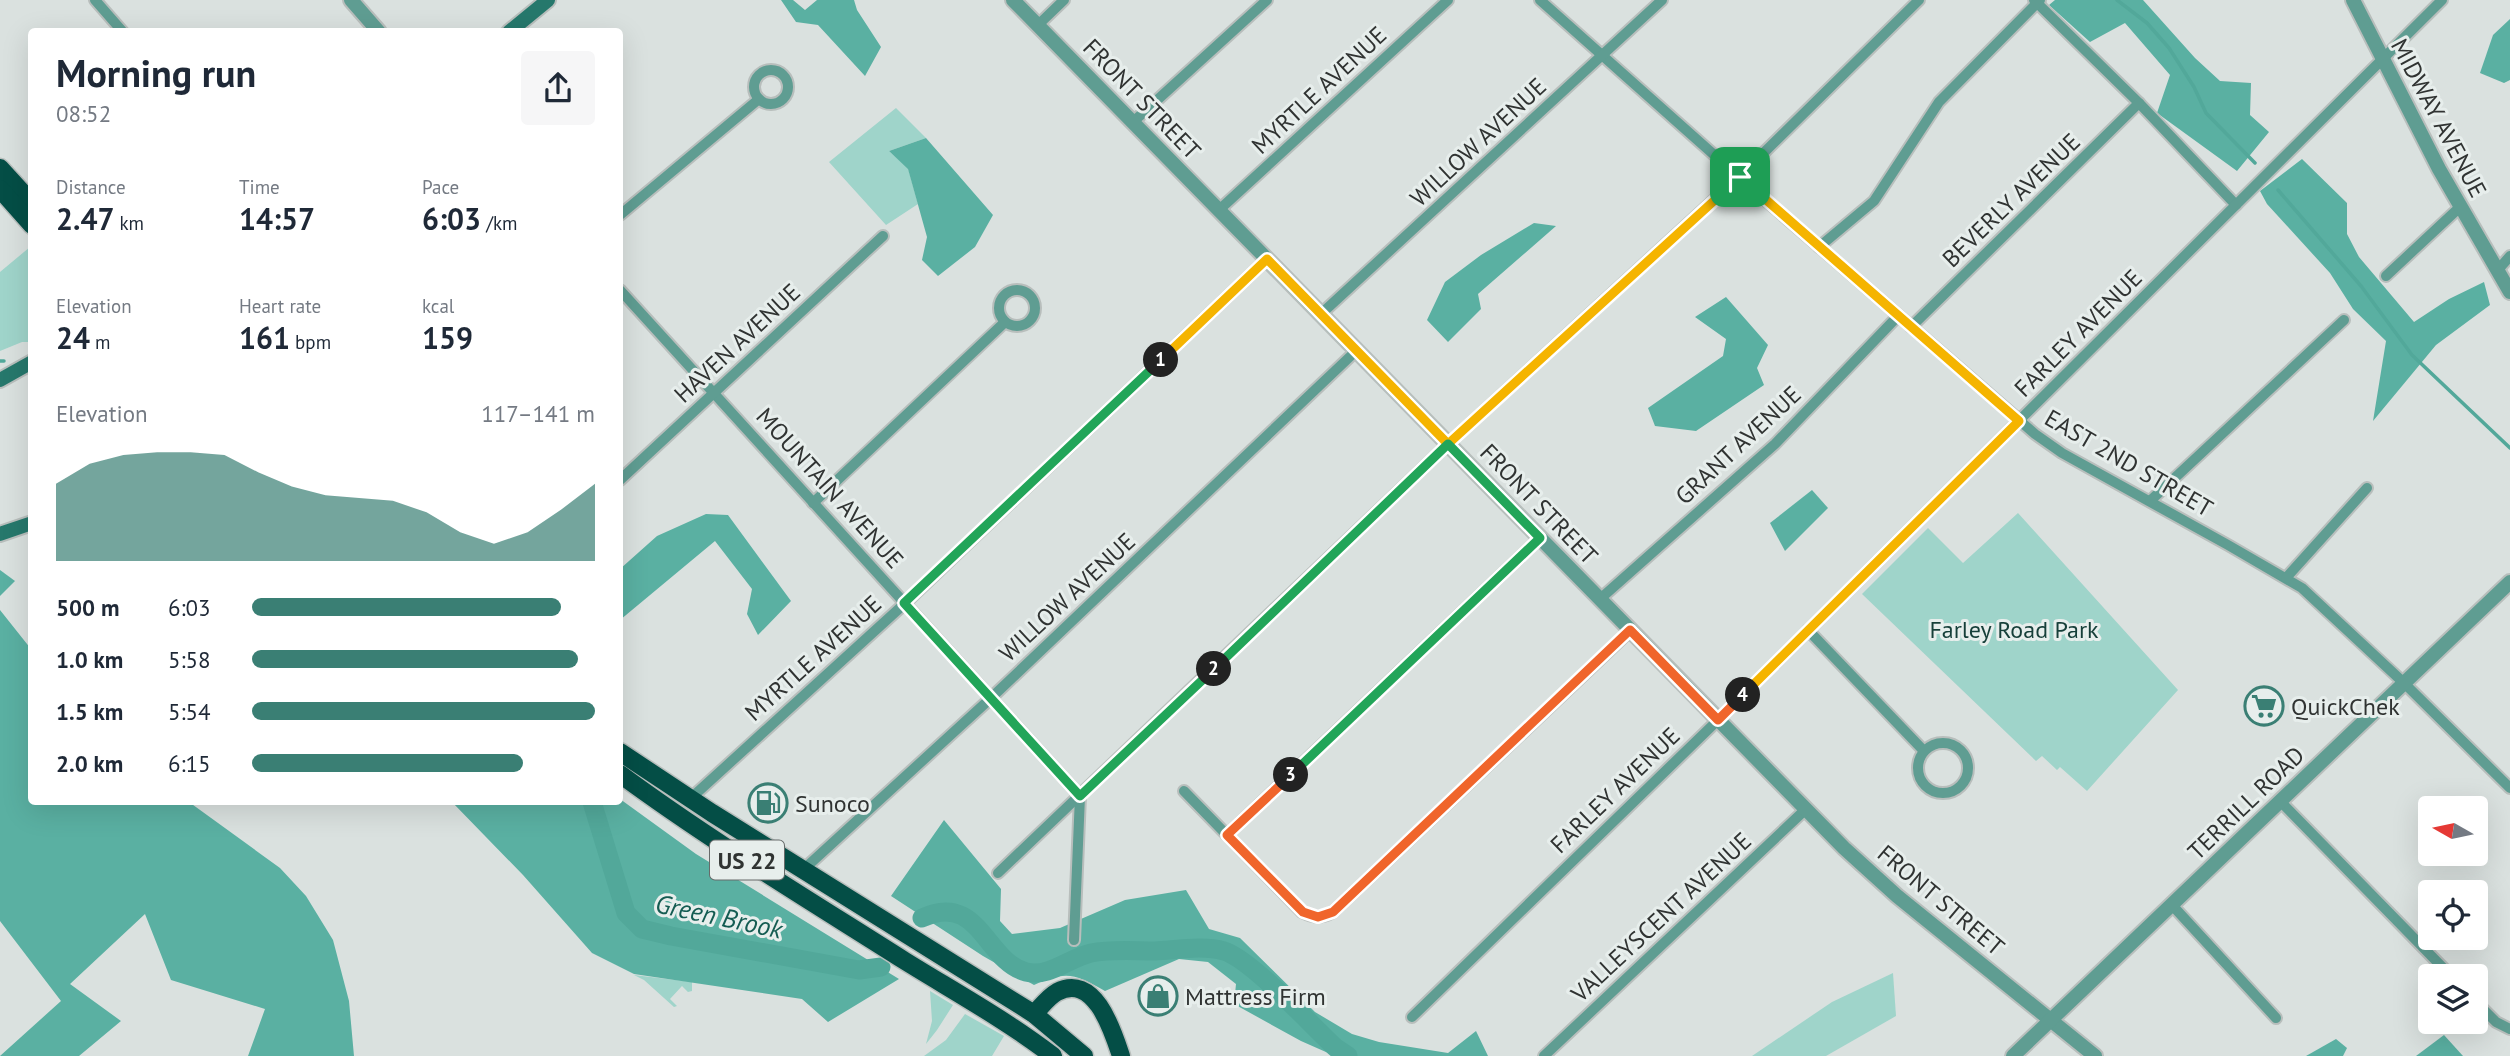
<!DOCTYPE html>
<html lang="en">
<head>
<meta charset="utf-8">
<style>
	:root { --surface:#fff; --page:#f6f6f7; --text:#1f2937; --muted:#747a83; --accent:#3a7f74 }
	body { margin:0; font-family:"PT Sans",sans-serif; background:var(--page); color:var(--text); height:100vh; display:flex; flex-direction:column; font-size:26px; white-space:nowrap }
	* { box-sizing:border-box; margin:0 }
	p { font-size:23px; color:var(--muted) }
	.icon { flex:none; width:38px; height:38px; fill:none; stroke:currentColor; stroke-width:2; stroke-linecap:round; stroke-linejoin:round }
	.map { position:relative; flex:1; overflow:hidden }
	.side { position:absolute; left:28px; top:28px; width:595px; height:777px; display:flex; flex-direction:column; background:var(--surface); border-radius:7px; box-shadow:0 7px 28px #0002 }
	.side>* { flex:none }
	.needle { width:46px; rotate:279deg }
	.controls { position:absolute; left:2418px; top:796px; display:grid; gap:14px }
	.controls a { display:grid; place-items:center; width:70px; height:70px; border-radius:7px; background:var(--surface); box-shadow:0 7px 28px #0002; font-size:35px }
	.pin { position:absolute; display:grid; place-items:center; width:60px; height:60px; color:#fff; margin:-30px; border-radius:14px; box-shadow:0 4px 10px #0006 }
	.km { position:absolute; width:35px; height:35px; margin:-18px; border-radius:50%; background:#222; color:#fff; font-size:19px; line-height:35px; text-align:center }
	.round { display:grid; place-items:center; flex:none; width:74px; height:74px; border-radius:7px; background:var(--page) }
	.head { display:flex; align-items:center; justify-content:space-between; height:119px; padding:0 28px }
	h1 { font-size:38px; font-weight:700; line-height:52px }
	.stats { display:grid; grid-template-columns:repeat(3,1fr); gap:10px; height:119px; padding:7px 28px }
	.stats div { display:grid; align-content:center }
	.stats b { font-size:30px; font-weight:700 }
	.stats small { font-size:19px; font-weight:400 }
	.stats p { font-size:19px }
	.chart { height:196px; padding:14px 28px }
	.chart p { display:flex; justify-content:space-between }
	.chart svg { width:100%; height:126px; margin-top:7px; fill:var(--accent); opacity:.7 }
	ul { padding:0 28px; list-style:none; font-size:23px }
	li { display:grid; grid-template-columns:112px 84px 1fr; align-items:center; height:52px }
	li i { height:18px; border-radius:9px; background:var(--accent) }
	.map>svg:first-child { display:block }
	.green { fill:#9fd4ca }
	.forest { fill:#5ab0a2 }
	.lines { fill:none; stroke-linecap:round; stroke-linejoin:round }
	.stream { stroke:#52a89a; stroke-width:3.5 }
	.river { stroke:#52a89a; stroke-width:19 }
	.minor-casing { stroke:#b8bebc; stroke-width:14 }
	.tertiary-casing { stroke:#b8bebc; stroke-width:18 }
	.secondary-casing { stroke:#b8bebc; stroke-width:18 }
	.trunk-casing { stroke:#b8bebc; stroke-width:21 }
	.minor { stroke:#5f9d92; stroke-width:10 }
	.tertiary { stroke:#5f9d92; stroke-width:14 }
	.secondary { stroke:#26786c; stroke-width:14 }
	.trunk { stroke:#044e46; stroke-width:18 }
	.split-1-casing { stroke:#fff; stroke-width:14 }
	.split-2-casing { stroke:#fff; stroke-width:14 }
	.split-3-casing { stroke:#fff; stroke-width:14 }
	.split-4-casing { stroke:#fff; stroke-width:14 }
	.split-5-casing { stroke:#fff; stroke-width:14 }
	.split-1 { stroke:#f5b400; stroke-width:9 }
	.split-2 { stroke:#22a559; stroke-width:9 }
	.split-3 { stroke:#22a559; stroke-width:9 }
	.split-4 { stroke:#f0652b; stroke-width:9 }
	.split-5 { stroke:#f5b400; stroke-width:9 }
	.labels { text-anchor:middle; dominant-baseline:central; stroke-width:6; stroke-linejoin:round; paint-order:stroke }
	.shield { fill:#e7eeec; stroke:#676b6a; stroke-width:2 }
	.shield-label { font-size:23px; font-weight:bold; fill:#303332 }
	.street-label { font-size:24px; fill:#303332; stroke:#e7eeec }
	.park-label { font-size:24px; fill:#163f39; stroke:#e7eeec }
	.poi-label { font-size:24px; fill:#303332; stroke:#e7eeec; text-anchor:start }
	.water-label { font-size:26px; font-style:italic; fill:#145c52; stroke:#e7eeec }
</style>
</head>
<body>
<div class="map">
<svg width="2510" height="1056" viewBox="0 0 2510 1056">
	<rect width="100%" height="100%" fill="#dae1df"/>
	<g class="green">
		<polygon points="896,108 926,138 889,151 908,168 918,204 886,225 829,162"/>
		<polygon points="30,247 31,342 22,342 0,351 0,272"/>
		<polygon points="2018,513 2178,690 2087,791 2060,767 2057,770 2042,756 2036,761 1862,594 1928,528 1963,563"/>
		<polygon points="1893,973 1896,1016 1826,1056 1752,1056 1832,1002"/>
		<polygon points="634,975 692,982 692,991 688,992 682,986 670,999 677,1006 674,1007 644,980"/>
		<polygon points="930,991 953,1005 937,1030 926,1044 932,1021"/>
		<polygon points="965,1014 1004,1036 992,1056 924,1056 946,1040"/>
	</g>
	<g class="forest">
		<polygon points="781,0 793,0 805,10 817,0 854,0 857,10 881,47 865,76 818,25 796,22"/>
		<polygon points="2055,0 2143,0 2195,58 2220,81 2251,83 2250,115 2269,132 2237,171 2157,113 2170,75 2125,23 2090,42 2049,5"/>
		<polygon points="2510,19 2510,80 2504,83 2480,73 2493,35"/>
		<polygon points="926,138 993,215 975,247 938,276 922,260 927,237 908,169 889,151"/>
		<polygon points="2302,159 2347,203 2347,234 2359,257 2414,322 2449,299 2484,282 2490,305 2436,345 2373,421 2386,341 2353,309 2330,273 2267,204 2260,191"/>
		<polygon points="1534,223 1556,226 1478,294 1481,309 1448,342 1427,320 1445,282 1481,255"/>
		<polygon points="1726,297 1768,345 1757,368 1764,385 1696,431 1655,426 1648,408 1723,356 1726,339 1695,317"/>
		<polygon points="1812,490 1828,508 1785,551 1770,523"/>
		<polygon points="706,514 728,515 791,601 758,635 747,614 752,589 715,541 620,620 620,569 657,536"/>
		<polygon points="0,570 15,581 0,596"/>
		<polygon points="0,610 31,649 32,802 189,802 280,868 306,896 333,940 349,1001 354,1056 248,1056 265,1009 171,980 145,914 70,984 121,1021 79,1056 0,1056 61,1001 0,921"/>
		<polygon points="620,799 696,854 899,979 828,1022 802,999 634,974 592,953 523,875 452,802 620,802"/>
		<path d="M944,820L1001,889L1000,921L1012,934L1060,928L1125,900L1186,890L1209,929L1240,938L1315,1012L1352,1034L1379,1042L1448,1053L1476,1031L1488,1056H1335L1301,1041L1234,1004L1236,984L1208,962L1179,959L1105,991C1075,974 1067,970 1034,985L983,956L891,896Z"/>
		<polygon points="2444,1035 2463,1056 2416,1056"/>
		<polygon points="2336,1039 2347,1048 2343,1056 2306,1056"/>
	</g>
	<g class="lines">
		<g class="stream">
			<polyline points="2117,0 2147,23 2169,48 2194,87 2206,113 2255,163"/>
			<polyline points="2278,190 2361,286 2412,355 2510,448"/>
			<polyline points="0,361 4,361"/>
		</g>
		<g class="river">
			<polyline points="592,802 626,913 642,929 671,936 859,970 881,967"/>
			<path d="M922,918C979,891 985,961 1026,972C1049,978 1069,958 1091,953C1111,949 1134,951 1155,951C1176,950 1203,945 1224,951C1252,960 1311,1025 1336,1048L1348,1056"/>
		</g>
		<g class="minor-casing">
			<g id="minor">
				<polyline points="95,0 123,32"/>
				<polyline points="1540,0 1739,177 2035,434 2062,453 2228,545 2302,588 2404,683 2510,788"/>
				<polyline points="2034,0 2139,103 2236,205"/>
				<polyline points="1038,25 1064,0"/>
				<circle cx="771" cy="87" r="17"/>
				<polyline points="1133,122 1267,0"/>
				<polyline points="1219,210 1448,0"/>
				<polyline points="620,215 759,99"/>
				<polyline points="1819,247 1874,201 1939,102 2040,0"/>
				<polyline points="2497,271 2510,256"/>
				<polyline points="2386,276 2460,207"/>
				<polyline points="620,290 1080,796 1074,940"/>
				<circle cx="1017" cy="308" r="18"/>
				<polyline points="1321,314 1662,0"/>
				<polyline points="1911,327 2139,103"/>
				<polyline points="620,480 883,236"/>
				<polyline points="2150,501 2344,320"/>
				<polyline points="813,503 1005,322"/>
				<polyline points="2286,578 2367,488"/>
				<polyline points="1600,599 1775,444 1898,316"/>
				<polyline points="1808,630 1924,751"/>
				<circle cx="1943" cy="768" r="25"/>
				<path d="M1184,791L1302,912C1314,918 1322,918 1333,912L1631,630"/>
				<polyline points="690,799 902,606 1267,259"/>
				<polyline points="2280,801 2451,976"/>
				<polyline points="1227,835 1540,538"/>
				<polyline points="803,870 991,698 1357,350"/>
				<polyline points="998,873 1448,444 1739,177 1919,0"/>
				<polyline points="2172,905 2276,1018"/>
				<polyline points="2476,1002 2496,1022 2510,1029"/>
				<polyline points="1412,1017 1718,720 2442,0"/>
				<polyline points="1544,1056 1806,809"/>
			</g>
		</g>
		<g class="tertiary-casing">
			<g id="tertiary">
				<polyline points="351,0 379,32"/>
				<polyline points="1013,0 1844,848 1897,896 2095,1056"/>
				<polyline points="2353,0 2439,169 2510,292"/>
				<polyline points="2013,1056 2510,582"/>
			</g>
		</g>
		<g class="secondary-casing">
			<g id="secondary">
				<polyline points="509,32 548,0"/>
				<polyline points="0,380 32,362"/>
				<polyline points="0,534 32,523"/>
			</g>
		</g>
		<g class="trunk-casing">
			<g id="trunk">
				<polyline points="0,168 32,203"/>
				<polyline points="0,189 32,225"/>
				<polyline points="620,752 712,813 1034,1014 1084,1056"/>
				<path d="M620,774C711,841 809,900 905,961C955,992 1006,1020 1053,1056"/>
				<path d="M1034,1014C1041,1007 1048,997 1057,992C1095,972 1113,1032 1121,1056"/>
			</g>
		</g>
		<use href="#minor" class="minor"/>
		<use href="#tertiary" class="tertiary"/>
		<use href="#secondary" class="secondary"/>
		<use href="#trunk" class="trunk"/>
	</g>
	<g class="lines">
		<g class="split-1-casing">
			<polyline id="split-1" points="1161,360 1267,259 1448,444 1740,177"/>
		</g>
		<g class="split-2-casing">
			<polyline id="split-2" points="1161,360 904,603 1080,796 1214,669"/>
		</g>
		<g class="split-3-casing">
			<polyline id="split-3" points="1214,669 1448,444 1540,538 1291,775"/>
		</g>
		<g class="split-4-casing">
			<polyline id="split-4" points="1291,775 1227,835 1303,912 1318,917 1333,912 1630,630 1718,720 1743,695"/>
		</g>
		<g class="split-5-casing">
			<polyline id="split-5" points="1740,177 2019,421 1743,695"/>
		</g>
		<use href="#split-1" class="split-1"/>
		<use href="#split-2" class="split-2"/>
		<use href="#split-3" class="split-3"/>
		<use href="#split-4" class="split-4"/>
		<use href="#split-5" class="split-5"/>
	</g>
	<defs>
		<g id="supermarket-ring" transform="scale(2.0125)"><circle r="9.5" fill="#e7eeec" stroke="#3a7f74" stroke-width="1.5"/><path d="M-6-5.5h2.5l.6 2H6L4.5 2H-2.5L-4.4-4H-6ZM-1.5 3.2a1.3 1.3 0 1 0 .1 0ZM3 3.2a1.3 1.3 0 1 0 .1 0Z" fill="#3a7f74"/></g>
		<g id="fuel-ring" transform="scale(2.0125)"><circle r="9.5" fill="#e7eeec" stroke="#3a7f74" stroke-width="1.5"/><path d="M-5.5-6h7V0h2V4h1.3V-2.5L3-4.5l.8-.8L6-3V5H2.5V1h-1V6h-7ZM-4.2-4.7v3.2H.2V-4.7Z" fill="#3a7f74"/></g>
		<g id="shop-ring" transform="scale(2.0125)"><circle r="9.5" fill="#e7eeec" stroke="#3a7f74" stroke-width="1.5"/><path d="M-5-2.5h2.3a2.7 3.5 0 0 1 5.4 0H5L5.5 6h-11ZM-1.5-2.5h3a1.5 2.3 0 0 0-3 0Z" fill="#3a7f74"/></g>
	</defs>
	<g fill-rule="evenodd">
		<use href="#supermarket-ring" x="2264" y="706"/>
		<use href="#fuel-ring" x="768" y="803"/>
		<use href="#shop-ring" x="1158" y="996"/>
	</g>
	<g class="labels">
		<rect class="shield" x="710" y="840.5" width="74" height="39" rx="5"/>
		<g class="shield-label">
			<text x="747" y="860">US 22</text>
		</g>
		<g class="street-label">
			<text transform="translate(1319 90) rotate(-43)">MYRTLE AVENUE</text>
			<text transform="translate(1142 99) rotate(46)">FRONT STREET</text>
			<text transform="translate(2439 118) rotate(62)">MIDWAY AVENUE</text>
			<text transform="translate(1478 142) rotate(-43)">WILLOW AVENUE</text>
			<text transform="translate(2011 200) rotate(-44)">BEVERLY AVENUE</text>
			<text transform="translate(2078 333) rotate(-45)">FARLEY AVENUE</text>
			<text transform="translate(737 343) rotate(-43)">HAVEN AVENUE</text>
			<text transform="translate(1738 445) rotate(-43)">GRANT AVENUE</text>
			<text transform="translate(2129 463) rotate(30)">EAST 2ND STREET</text>
			<text transform="translate(830 488) rotate(48)">MOUNTAIN AVENUE</text>
			<text transform="translate(1539 504) rotate(46)">FRONT STREET</text>
			<text transform="translate(1067 597) rotate(-43)">WILLOW AVENUE</text>
			<text transform="translate(813 658) rotate(-42)">MYRTLE AVENUE</text>
			<text transform="translate(1615 790) rotate(-44)">FARLEY AVENUE</text>
			<text transform="translate(2246 803) rotate(-44)">TERRILL ROAD</text>
			<text transform="translate(1941 900) rotate(40)">FRONT STREET</text>
			<text transform="translate(1661 917) rotate(-43)">VALLEYSCENT AVENUE</text>
		</g>
		<g class="park-label">
			<text x="2014" y="629">Farley Road Park</text>
		</g>
		<g class="poi-label">
			<text x="2291" y="706">QuickChek</text>
			<text x="795" y="803">Sunoco</text>
			<text x="1185" y="996">Mattress Firm</text>
		</g>
		<g class="water-label">
			<text transform="translate(719 916) rotate(12)">Green Brook</text>
		</g>
	</g>
</svg>
<div class="controls">
<a><svg class="needle" viewBox="-14 -14 28 28"><path d="M0-13l5 13h-10z" fill="#e53935"/><path d="M0 13l5-13h-10z" fill="#747a83"/></svg></a>
<a><svg class="icon" aria-label="locate" viewBox="0 0 24 24"><circle cx="12" cy="12" r="6"/><path d="M12 2v4M12 18v4M2 12h4M18 12h4"/></svg></a>
<a><svg class="icon" aria-label="layers" viewBox="0 0 24 24"><path d="M12 4l9 5-9 5-9-5zM3 14l9 5 9-5"/></svg></a>
</div>
<div class="pin" style="left:1740px;top:177px;background:#1e9e55"><svg class="icon" aria-label="arrive" viewBox="0 0 24 24"><path d="M6 21V4h12l-3 4 3 4H6"/></svg></div>
<b class="km" style="left:1161px;top:360px">1</b>
<b class="km" style="left:1214px;top:669px">2</b>
<b class="km" style="left:1291px;top:775px">3</b>
<b class="km" style="left:1743px;top:695px">4</b>
<section class="side">
<div class="head"><div><h1>Morning run</h1><p>08:52</p></div><a class="round"><svg class="icon" aria-label="share" viewBox="0 0 24 24"><path d="M12 15V3M7 8l5-5 5 5M5 13v7h14v-7"/></svg></a></div>
<div class="stats">
<div><p>Distance</p><b>2.47<small> km</small></b></div>
<div><p>Time</p><b>14:57</b></div>
<div><p>Pace</p><b>6:03<small> /km</small></b></div>
</div>
<div class="stats">
<div><p>Elevation</p><b>24<small> m</small></b></div>
<div><p>Heart rate</p><b>161<small> bpm</small></b></div>
<div><p>kcal</p><b>159</b></div>
</div>
<div class="chart"><p><span>Elevation</span>117–141 m</p>
<svg viewBox="0 0 160 44" preserveAspectRatio="none"><path d="M0 44V17L10 10L20 7L30 6L40 6L50 7L60 13L70 18L80 21L90 22L100 23L110 27L120 34L130 38L140 34L150 26L160 17V44z"/></svg>
</div>
<ul>
<li><b>500 m</b>6:03<i style="width:90%"></i></li>
<li><b>1.0 km</b>5:58<i style="width:95%"></i></li>
<li><b>1.5 km</b>5:54<i style="width:100%"></i></li>
<li><b>2.0 km</b>6:15<i style="width:79%"></i></li>
</ul>
</section>
</div>
</body>
</html>
